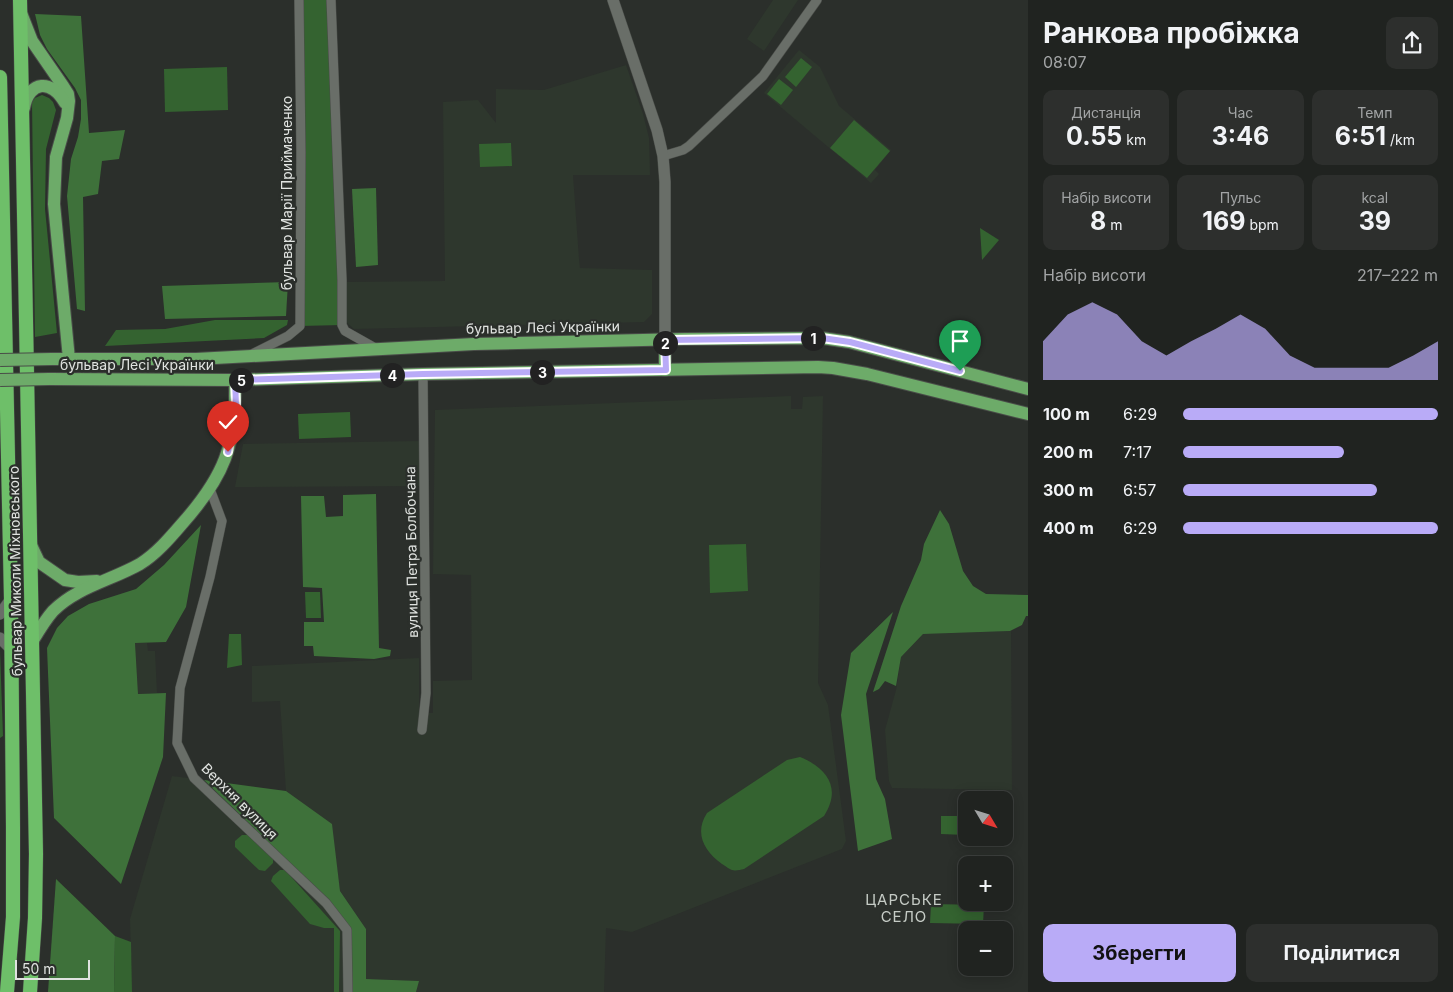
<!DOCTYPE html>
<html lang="uk">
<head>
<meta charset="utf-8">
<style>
	:root { --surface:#202320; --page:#2d2f2d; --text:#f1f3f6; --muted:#a2a4a5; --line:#3d403e; --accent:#b9abf7 }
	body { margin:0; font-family:Inter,sans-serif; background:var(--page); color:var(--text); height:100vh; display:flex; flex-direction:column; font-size:19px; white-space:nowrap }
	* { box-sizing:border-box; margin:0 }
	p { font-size:16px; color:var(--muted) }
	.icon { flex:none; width:28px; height:28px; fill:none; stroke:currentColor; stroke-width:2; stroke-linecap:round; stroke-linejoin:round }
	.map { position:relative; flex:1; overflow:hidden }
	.side { display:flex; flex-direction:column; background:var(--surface); width:425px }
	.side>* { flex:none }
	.needle { width:32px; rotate:128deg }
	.fabs { position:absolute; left:958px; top:791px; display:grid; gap:10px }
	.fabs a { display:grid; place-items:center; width:55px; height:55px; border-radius:10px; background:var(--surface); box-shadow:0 2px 12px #0003,0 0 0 1px var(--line); font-size:25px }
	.scale { position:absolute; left:15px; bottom:12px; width:75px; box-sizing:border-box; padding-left:5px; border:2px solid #e0e3e0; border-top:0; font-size:14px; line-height:18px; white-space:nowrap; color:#e0e3e0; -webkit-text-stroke:4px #2b2f2b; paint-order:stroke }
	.pin { position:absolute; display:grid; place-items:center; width:42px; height:42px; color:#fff; margin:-51px -21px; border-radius:50% 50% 50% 0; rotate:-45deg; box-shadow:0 0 5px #0007 }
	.pin .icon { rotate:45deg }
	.km { position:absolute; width:25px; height:25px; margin:-12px; border-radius:50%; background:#222; color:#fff; font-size:14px; line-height:25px; text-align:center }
	.round { display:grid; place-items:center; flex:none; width:52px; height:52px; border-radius:10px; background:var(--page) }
	.headline { display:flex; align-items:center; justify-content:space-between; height:85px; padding:0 15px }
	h1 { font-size:28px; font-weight:700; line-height:38px }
	.metrics { display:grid; grid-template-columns:repeat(3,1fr); gap:8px; height:85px; padding:5px 15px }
	.metrics div { display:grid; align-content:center; border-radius:10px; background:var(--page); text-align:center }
	.metrics b { font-size:25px; font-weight:700 }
	.metrics small { font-size:14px; font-weight:400 }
	.metrics p { font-size:14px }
	.chart { height:140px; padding:10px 15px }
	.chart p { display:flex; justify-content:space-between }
	.chart svg { width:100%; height:90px; margin-top:5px; fill:var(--accent); opacity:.7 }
	.button { display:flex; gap:10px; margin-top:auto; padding:10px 15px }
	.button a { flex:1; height:58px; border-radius:10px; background:var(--accent); color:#111; font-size:20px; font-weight:700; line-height:58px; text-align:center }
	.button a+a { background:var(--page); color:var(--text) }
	ul { padding:0 15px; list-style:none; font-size:16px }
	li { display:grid; grid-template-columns:80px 60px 1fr; align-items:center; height:38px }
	li i { height:12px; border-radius:6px; background:var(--accent) }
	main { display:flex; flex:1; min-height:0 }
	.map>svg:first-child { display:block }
	.built { fill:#2e372d }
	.green { fill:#346330 }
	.forest { fill:#3e713a }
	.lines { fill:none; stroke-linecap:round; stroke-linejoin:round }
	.minor-casing { stroke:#494c48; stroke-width:10 }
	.tertiary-casing { stroke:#494c48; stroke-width:12 }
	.primary-casing { stroke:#494c48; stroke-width:14 }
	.trunk-casing { stroke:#494c48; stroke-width:15 }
	.minor { stroke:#696e68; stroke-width:9 }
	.tertiary { stroke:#696e68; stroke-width:11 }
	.primary { stroke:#6dab69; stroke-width:12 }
	.trunk { stroke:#6ebf69; stroke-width:14 }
	.primary-bridge-casing { stroke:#494c48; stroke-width:14; stroke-linecap:butt }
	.primary-bridge { stroke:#6dab69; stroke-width:12 }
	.route-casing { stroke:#fff; stroke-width:10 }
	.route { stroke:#b9abf7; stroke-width:6 }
	.labels { text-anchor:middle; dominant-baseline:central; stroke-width:4.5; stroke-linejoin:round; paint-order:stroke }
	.street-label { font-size:14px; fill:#e0e3e0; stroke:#2b2f2b }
	.neighbourhood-label { font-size:15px; letter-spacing:1px; fill:#c5cbc5; stroke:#2b2f2b }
</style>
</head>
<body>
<main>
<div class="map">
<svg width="1028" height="992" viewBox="0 0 1028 992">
	<rect width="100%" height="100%" fill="#2b2f2b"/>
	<g class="built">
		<polygon points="773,0 798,0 764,51 747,39"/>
		<polygon points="799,50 820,67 839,106 891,150 875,170 879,174 871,183 764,93"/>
		<polygon points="626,65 643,114 649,138 650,175 573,175 579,259 580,268 652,270 652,314 644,322 354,329 346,322 346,282 445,281 443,102 478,100 496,123 496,89 544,90"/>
		<polygon points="791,396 791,409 802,409 803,397 823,396 818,683 828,705 846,841 842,849 632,932 606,928 604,992 416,992 418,981 366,979 366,929 340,891 331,824 286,791 280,701 252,702 252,666 419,658 419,713 433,713 433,681 472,680 471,575 433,574 435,410"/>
		<polygon points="419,441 420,486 235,487 243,444"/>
		<polygon points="1011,631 1012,790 892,788 889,781 885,730 896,690 901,657 923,634"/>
		<polygon points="135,643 147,643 148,651 155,651 157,693 138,694"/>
		<polygon points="172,776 204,780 328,900 350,928 351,992 132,992 130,919"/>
	</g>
	<g class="green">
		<polygon points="299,0 331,0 342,325 300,326"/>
		<polygon points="801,58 812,67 796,87 785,77"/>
		<polygon points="227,67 228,110 165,112 164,69"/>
		<polygon points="779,79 793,90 781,105 767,94"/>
		<polygon points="42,95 49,98 53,102 56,110 46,149 45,209 57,333 35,337 32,102 35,98"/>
		<polygon points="854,120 890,151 867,178 830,148"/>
		<polygon points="511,143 512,166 480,167 479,144"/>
		<polygon points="980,228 999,240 982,260"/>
		<polygon points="215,320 288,320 287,325 264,338 105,346 116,330 165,329"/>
		<polygon points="350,412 351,437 299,439 298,414"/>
		<polygon points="746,544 748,591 710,593 709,545"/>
		<polygon points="305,592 320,592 321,618 306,618"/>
		<polygon points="229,634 241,634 242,665 227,668"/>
		<polygon points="0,651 3,736 0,738"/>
		<path d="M800,757C827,768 842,788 824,816L744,869C740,870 735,871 732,870C729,869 724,865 722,864C704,851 694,833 707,813L787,760Z"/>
		<polygon points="941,816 966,816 966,835 941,834"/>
		<polygon points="242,835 250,835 273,858 273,863 265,871 259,870 235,847 235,841"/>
		<polygon points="280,870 285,870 340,931 339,992 334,992 334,928 324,928 310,924 271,881 273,876"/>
		<polygon points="931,904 984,905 983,924 930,923"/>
		<polygon points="115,936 131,942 132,992 114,992"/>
	</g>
	<g class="forest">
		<polygon points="35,14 81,16 89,133 125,130 119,159 102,161 98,194 83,197 85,311 77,309 67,196 71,159 78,137 81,119 81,100 75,88 47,49 40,35"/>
		<polygon points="376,188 378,265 356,267 352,189"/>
		<polygon points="288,282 286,316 165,319 162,286"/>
		<polygon points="376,494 379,648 391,650 390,656 374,659 314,656 313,646 304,646 304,622 324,622 322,588 303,587 301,496 324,496 326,517 343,516 343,495"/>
		<polygon points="940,510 949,524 963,571 973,586 986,594 1028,595 1028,616 1026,616 1022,625 1010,631 923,634 901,657 896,686 885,681 879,689 873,692 901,606 921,560 924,544"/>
		<polygon points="201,525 186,607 166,642 135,643 138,694 166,693 163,757 121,884 54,818 47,648 57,628 68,616 89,604 136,589 164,565"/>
		<polygon points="893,612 866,694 876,779 885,799 892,839 858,851 841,715 851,653"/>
		<polygon points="204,780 286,791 332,824 340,891 366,929 366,979 419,981 416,992 351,992 350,928 328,900"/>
		<polygon points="56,879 115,936 114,992 48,992"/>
	</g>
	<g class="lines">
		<g class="minor-casing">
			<g id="minor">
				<polyline points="331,0 342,280 342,325 345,331 377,349"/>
				<polyline points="663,156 683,150 689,146 763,76 817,0"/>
				<polyline points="252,354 288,336 300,326 301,152 299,0"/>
				<polyline points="210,489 222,521 210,577 180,688 177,743 194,778 326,903 347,930 348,992"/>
				<polyline points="422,730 426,693 423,374"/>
			</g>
		</g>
		<g class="tertiary-casing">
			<g id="tertiary">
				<polyline points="613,0 657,130 663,156 665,182 665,340"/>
				<polyline points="0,614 11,599"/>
				<polyline points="0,638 11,649"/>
			</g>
		</g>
		<g class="primary-casing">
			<g id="primary">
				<polyline points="21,13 32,41 63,86 68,94 69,101 67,118 56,157 54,204 69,359"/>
				<path d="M24,108C29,80 52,79 65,103"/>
				<polyline points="665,340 665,370"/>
				<polyline points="52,359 196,359 474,344 684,339 822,338 849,342 1028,389"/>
				<polyline points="49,379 235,380 423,374 818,367 833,368 867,374 1028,414"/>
				<polyline points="30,543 39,562 65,580 78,582 97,581"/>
				<path d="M32,642C38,632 45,620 53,611C77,587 112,580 140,564C156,554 169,539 181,525C224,477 237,445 235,380"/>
			</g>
		</g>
		<g class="trunk-casing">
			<g id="trunk">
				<polyline points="20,0 36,854 35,918 30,992"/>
				<polyline points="0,77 11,599 13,827 13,917 7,992"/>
			</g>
		</g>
		<use href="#minor" class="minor"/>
		<use href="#tertiary" class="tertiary"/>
		<use href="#primary" class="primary"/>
		<use href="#trunk" class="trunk"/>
		<g class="primary-bridge-casing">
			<g id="primary-bridge">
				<polyline points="0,360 52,359"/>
				<polyline points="0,380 49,379"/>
			</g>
		</g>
		<use href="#primary-bridge" class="primary-bridge"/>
	</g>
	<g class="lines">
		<g class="route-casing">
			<polyline id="route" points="228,452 236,405 235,380 423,374 666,370 665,340 822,338 850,342 960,371"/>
		</g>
		<use href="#route" class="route"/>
	</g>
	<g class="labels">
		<g class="street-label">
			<text transform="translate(286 193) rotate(-90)">бульвар Марії Приймаченко</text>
			<text transform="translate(543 327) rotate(-1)">бульвар Лесі Українки</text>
			<text x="137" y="364">бульвар Лесі Українки</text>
			<text transform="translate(411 552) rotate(-91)">вулиця Петра Болбочана</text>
			<text transform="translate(15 571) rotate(-91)">бульвар Миколи Міхновського</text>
			<text transform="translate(240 801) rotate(45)">Верхня вулиця</text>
		</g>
		<g class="neighbourhood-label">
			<text x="904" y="899">ЦАРСЬКЕ<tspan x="904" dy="17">СЕЛО</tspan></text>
		</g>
	</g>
</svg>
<div class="fabs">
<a><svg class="needle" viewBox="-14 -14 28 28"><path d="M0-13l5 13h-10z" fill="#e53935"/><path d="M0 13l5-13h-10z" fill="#a2a4a5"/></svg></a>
<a>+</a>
<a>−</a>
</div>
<div class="scale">50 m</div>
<div class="pin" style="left:960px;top:371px;background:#1e9e55"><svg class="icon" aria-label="arrive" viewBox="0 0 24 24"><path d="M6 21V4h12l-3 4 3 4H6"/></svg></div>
<div class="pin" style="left:228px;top:452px;background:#d93025"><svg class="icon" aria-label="check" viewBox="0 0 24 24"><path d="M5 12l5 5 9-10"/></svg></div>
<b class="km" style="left:813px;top:338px">1</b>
<b class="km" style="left:665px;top:343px">2</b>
<b class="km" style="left:542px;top:372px">3</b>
<b class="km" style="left:392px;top:375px">4</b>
<b class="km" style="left:241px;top:380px">5</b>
</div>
<section class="side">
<div class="headline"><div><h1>Ранкова пробіжка</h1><p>08:07</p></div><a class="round"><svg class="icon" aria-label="share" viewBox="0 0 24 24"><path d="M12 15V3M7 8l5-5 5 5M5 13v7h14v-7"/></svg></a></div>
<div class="metrics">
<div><p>Дистанція</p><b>0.55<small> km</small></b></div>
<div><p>Час</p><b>3:46</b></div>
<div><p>Темп</p><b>6:51<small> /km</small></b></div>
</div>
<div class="metrics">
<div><p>Набір висоти</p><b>8<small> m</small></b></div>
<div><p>Пульс</p><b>169<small> bpm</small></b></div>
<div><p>kcal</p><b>39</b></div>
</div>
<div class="chart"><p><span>Набір висоти</span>217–222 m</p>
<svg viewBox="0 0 160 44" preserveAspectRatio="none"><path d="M0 44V25L10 12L20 6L30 12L40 25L50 32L60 25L70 19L80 12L90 19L100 32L110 38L120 38L130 38L140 38L150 32L160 25V44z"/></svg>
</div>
<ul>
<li><b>100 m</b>6:29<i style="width:100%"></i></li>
<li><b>200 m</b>7:17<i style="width:63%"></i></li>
<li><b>300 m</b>6:57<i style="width:76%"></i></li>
<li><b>400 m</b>6:29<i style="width:100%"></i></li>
</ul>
<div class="button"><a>Зберегти</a><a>Поділитися</a></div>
</section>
</main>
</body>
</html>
